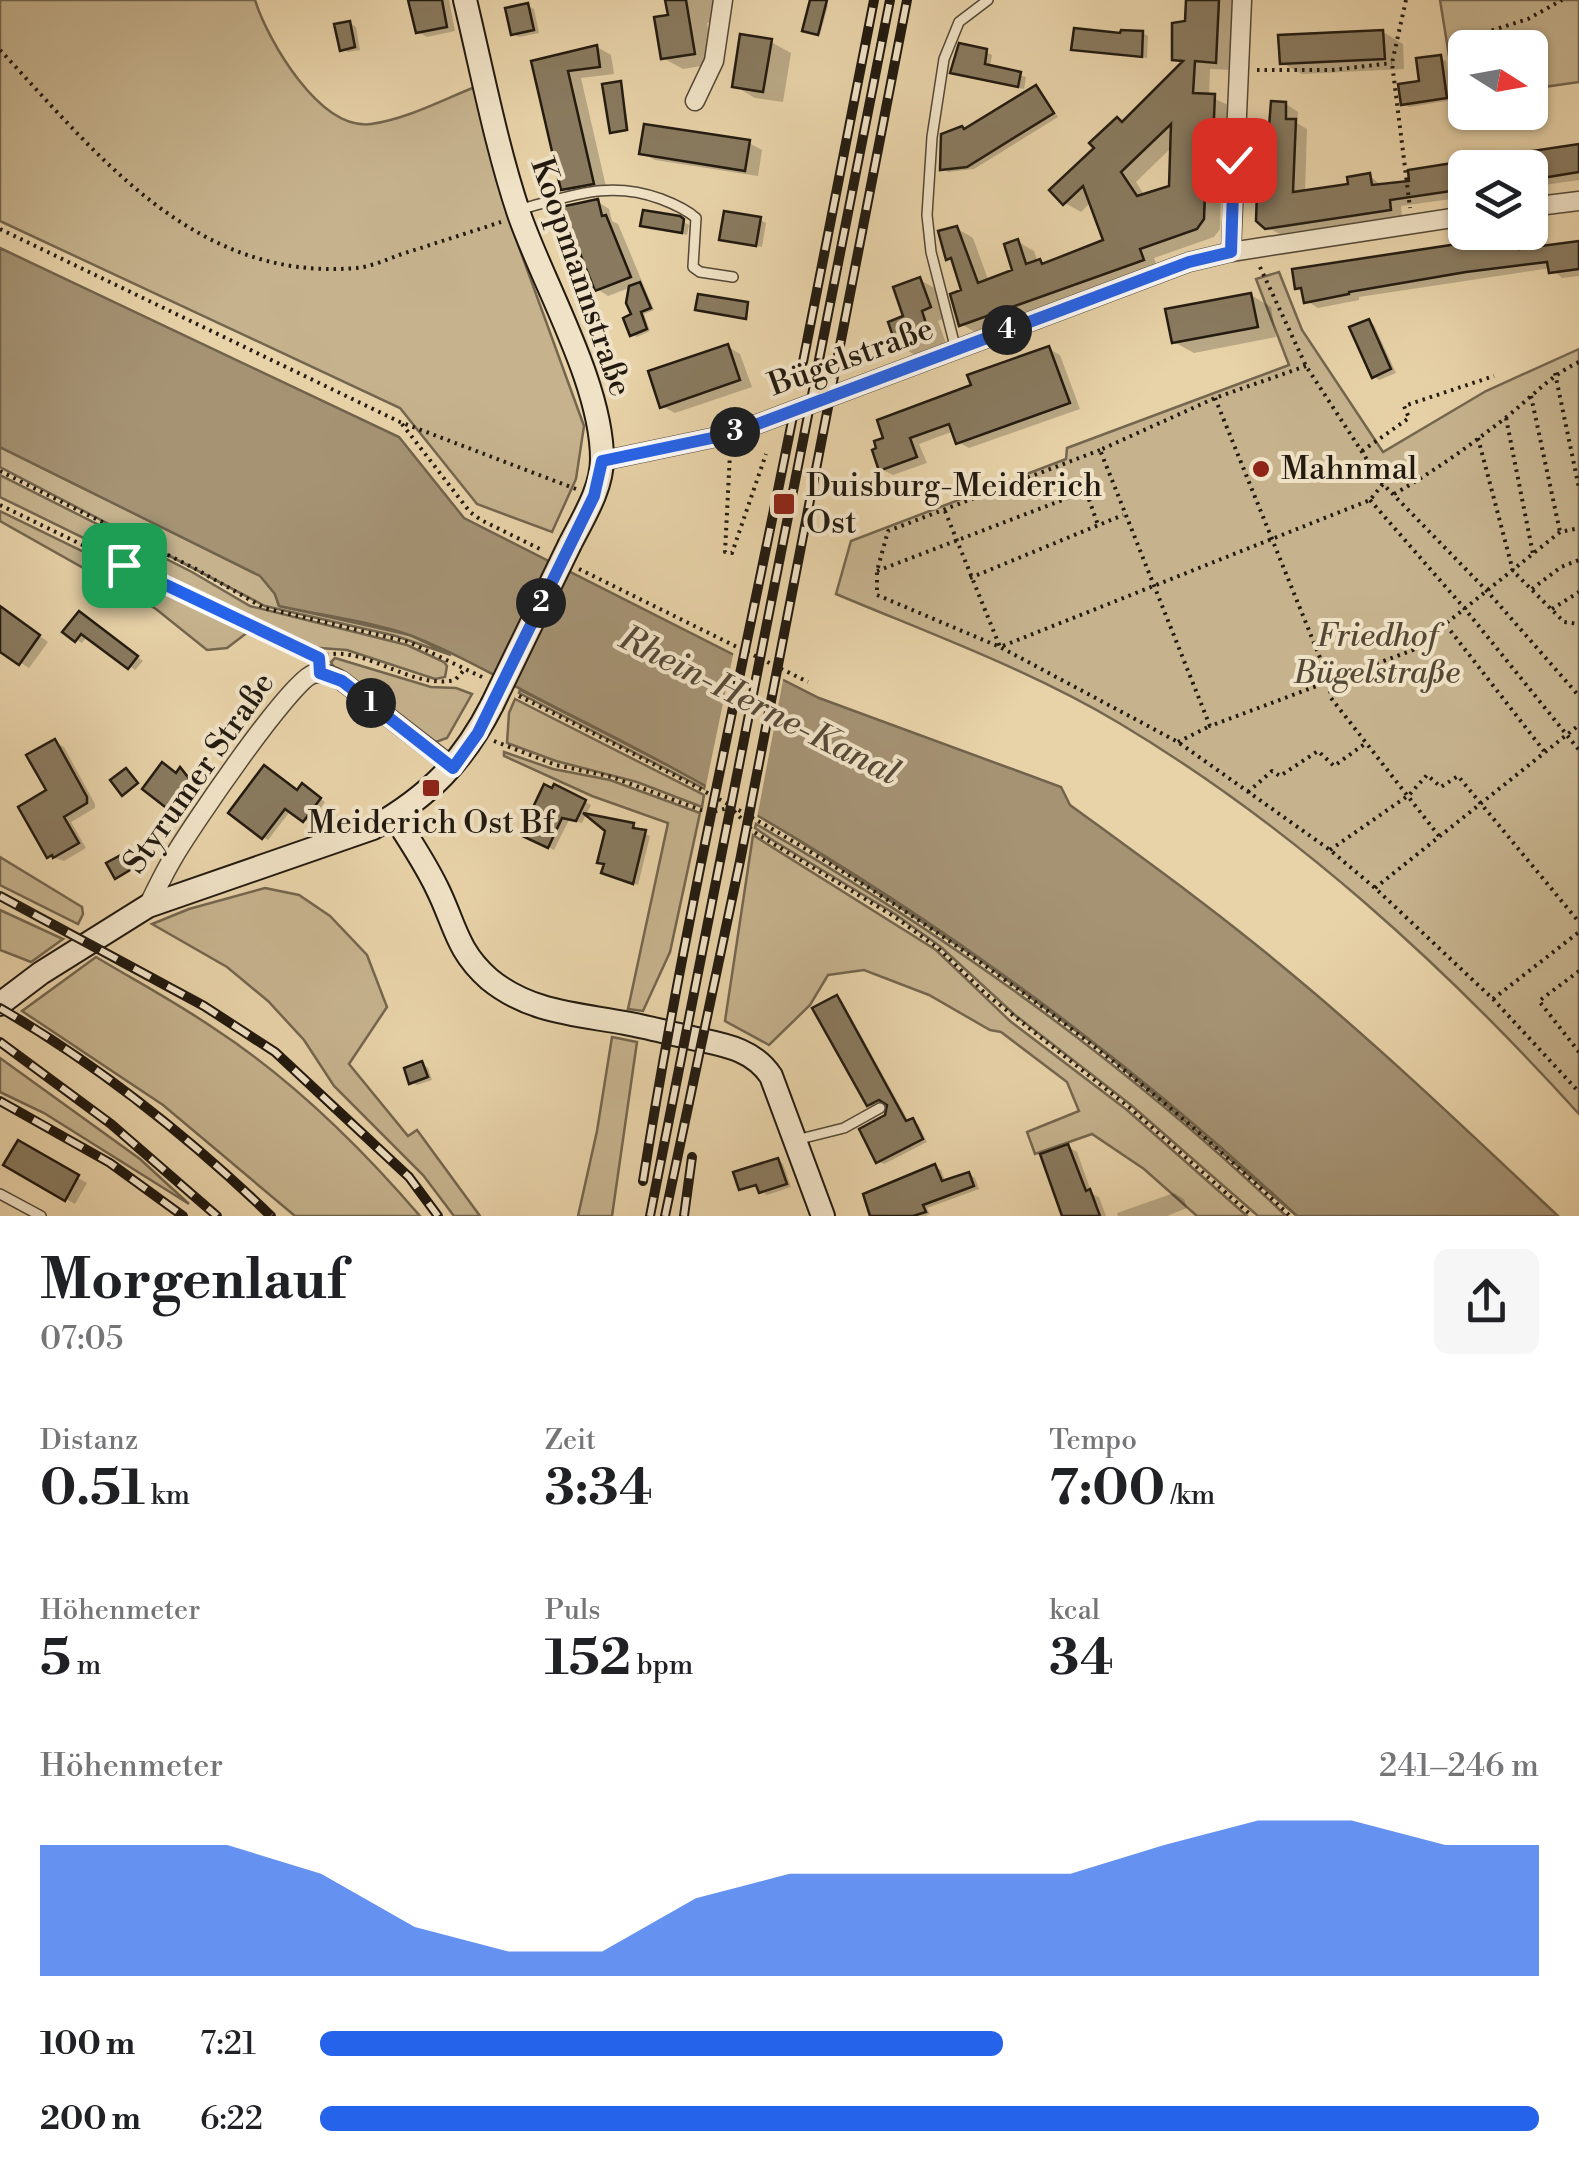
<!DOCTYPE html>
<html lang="de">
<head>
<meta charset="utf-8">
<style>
	:root { --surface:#fff; --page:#f6f6f6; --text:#202124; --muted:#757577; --accent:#2563eb }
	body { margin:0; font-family:"Libre Bodoni",serif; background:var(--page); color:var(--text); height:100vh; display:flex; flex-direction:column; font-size:38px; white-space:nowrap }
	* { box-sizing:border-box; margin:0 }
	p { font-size:32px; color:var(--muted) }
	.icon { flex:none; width:55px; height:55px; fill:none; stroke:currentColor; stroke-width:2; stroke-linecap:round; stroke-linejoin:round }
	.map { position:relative; height:1216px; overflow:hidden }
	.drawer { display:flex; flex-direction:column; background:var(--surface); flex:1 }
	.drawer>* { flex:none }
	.needle { width:65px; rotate:101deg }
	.buttons { position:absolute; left:1448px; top:30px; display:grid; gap:20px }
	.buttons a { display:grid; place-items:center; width:100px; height:100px; border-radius:15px; background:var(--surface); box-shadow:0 2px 8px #0004; font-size:50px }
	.pin { position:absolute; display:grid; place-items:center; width:85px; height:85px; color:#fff; margin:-42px; border-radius:20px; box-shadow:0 5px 15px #0006 }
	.km { position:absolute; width:50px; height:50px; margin:-25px; border-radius:50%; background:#222; color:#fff; font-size:28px; line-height:50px; text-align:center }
	.round { display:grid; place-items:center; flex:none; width:105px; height:105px; border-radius:15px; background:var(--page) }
	.headline { display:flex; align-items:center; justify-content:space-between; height:170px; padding:0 40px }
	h1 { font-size:55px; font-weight:700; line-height:75px }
	.metrics { display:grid; grid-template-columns:repeat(3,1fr); gap:15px; height:170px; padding:10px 40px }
	.metrics div { display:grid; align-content:center }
	.metrics b { font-size:50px; font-weight:700 }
	.metrics small { font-size:28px; font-weight:400 }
	.metrics p { font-size:28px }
	.chart { height:280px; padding:20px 40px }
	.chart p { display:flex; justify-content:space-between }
	.chart svg { width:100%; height:180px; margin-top:10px; fill:var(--accent); opacity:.7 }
	ul { padding:0 40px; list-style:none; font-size:32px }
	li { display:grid; grid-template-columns:160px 120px 1fr; align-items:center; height:75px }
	li i { height:25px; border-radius:12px; background:var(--accent) }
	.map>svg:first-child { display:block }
	.green { fill:#c6b38e; stroke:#74664f; stroke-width:2.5 }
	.water { fill:#a59374; stroke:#71634c; stroke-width:2.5 }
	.pier { fill:#e8d2a8 }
	.shadow { fill:#0003; fill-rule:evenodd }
	.building { fill:#897a5f; stroke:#221a10; stroke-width:2.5; fill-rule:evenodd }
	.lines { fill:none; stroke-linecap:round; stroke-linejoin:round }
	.lane-casing { stroke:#544836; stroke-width:12 }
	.street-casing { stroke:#544836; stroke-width:21 }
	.secondary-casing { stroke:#221a10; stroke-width:26 }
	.path { stroke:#221a10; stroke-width:4; stroke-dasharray:2.5 5; stroke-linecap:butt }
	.lane { stroke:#f0e2c6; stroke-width:9 }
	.street { stroke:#f0e2c6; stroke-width:18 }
	.secondary { stroke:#f0e2c6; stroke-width:22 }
	.rail-casing { stroke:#221a10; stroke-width:10 }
	.rail { stroke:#f0e2c6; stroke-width:6; stroke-dasharray:19; stroke-linecap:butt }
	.secondary-bridge-casing { stroke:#221a10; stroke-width:26; stroke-linecap:butt }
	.secondary-bridge { stroke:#f0e2c6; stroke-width:22 }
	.route-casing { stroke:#fff; stroke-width:20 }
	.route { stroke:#2563eb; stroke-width:12 }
	.poi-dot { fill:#8f2418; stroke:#f0e2c6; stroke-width:4 }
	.labels { text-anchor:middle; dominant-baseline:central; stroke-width:8; stroke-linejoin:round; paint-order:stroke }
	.street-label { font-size:32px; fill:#221a10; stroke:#f0e2c6 }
	.poi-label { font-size:32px; fill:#221a10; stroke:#f0e2c6; text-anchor:start }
	.park-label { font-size:32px; font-style:italic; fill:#534836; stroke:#f0e2c6 }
	.water-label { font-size:35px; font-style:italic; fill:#564a38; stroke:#f0e2c6 }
</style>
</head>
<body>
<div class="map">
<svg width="1579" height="1216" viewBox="0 0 1579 1216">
	<rect width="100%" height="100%" fill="#e8d2a8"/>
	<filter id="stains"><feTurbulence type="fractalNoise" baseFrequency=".002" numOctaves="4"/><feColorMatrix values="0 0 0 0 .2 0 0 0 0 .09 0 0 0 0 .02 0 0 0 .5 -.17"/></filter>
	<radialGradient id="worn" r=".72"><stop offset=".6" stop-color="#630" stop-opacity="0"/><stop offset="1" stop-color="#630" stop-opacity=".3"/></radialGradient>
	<g class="green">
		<path d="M0,0H255C268,41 320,131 371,124C407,119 442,100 475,87L508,217L584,426L576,479L552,532L477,504L400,408L0,221Z"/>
		<polygon points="1440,0 1579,0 1579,82 1530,89 1530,48 1465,48 1465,98 1456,99"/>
		<path d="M1279,272L1302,330L1383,452L1486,391L1579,349V1114C1443,964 1293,827 1119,723C1030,670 931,634 836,594L851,541L1066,459L1067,448L1289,365L1256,279Z"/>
		<polygon points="0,447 261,576 275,594 279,606 410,635 451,655 396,636 265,606 0,467"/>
		<polygon points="0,475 192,572 250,606 407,645 444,662 447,666 445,677 435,679 347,650 306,647 0,497"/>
		<polygon points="0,511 248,632 227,648 207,650 156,609 0,521"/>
		<polygon points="335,658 431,687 456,688 472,694 447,738 436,742 425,738 335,669 331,662"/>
		<polygon points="520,690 706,785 705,789 519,693"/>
		<polygon points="515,699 704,795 702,807 637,782 556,761 507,743 509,713"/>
		<polygon points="504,752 553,769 610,780 700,813 670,952 643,1011 628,1009 668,823 592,796 504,756"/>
		<path d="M757,813C950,932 1131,1061 1297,1216L1098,1047L980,960Z"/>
		<path d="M756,824C945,934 1128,1064 1286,1216H1258L1131,1105L1015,1015L941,947L895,914L774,841L755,828Z"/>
		<polygon points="753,835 936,950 1010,1021 1127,1110 1247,1216 1197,1216 1144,1169 1092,1134 1035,1154 1027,1132 1079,1111 1067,1082 1001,1032 990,1030 929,995 864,970 828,975 810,1005 769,1045 725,1021"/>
		<polygon points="0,857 82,907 83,914 78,924 0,885"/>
		<polygon points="265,888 299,895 330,916 367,955 387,1007 349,1064 408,1136 417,1130 480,1216 454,1216 423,1175 334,1086 304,1040 268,1001 227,967 152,924 189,909"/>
		<polygon points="0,910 63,939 31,962 0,950"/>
		<path d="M96,957C136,981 177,1003 215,1029C293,1080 359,1145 420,1216H295L163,1105L22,1011Z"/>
		<polygon points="612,1037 637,1042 612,1216 578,1216 597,1131"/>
		<polygon points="0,1058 140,1159 189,1204 44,1113 0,1092"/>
	</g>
	<path class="water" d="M0,248L399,437L464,518L819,698L1061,787L1070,805C1144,859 1218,912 1288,971C1381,1048 1470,1133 1558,1216H1297C1081,1014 839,849 575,717C521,691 468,658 412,636C374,622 319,615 279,606L275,594L260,576L0,447Z"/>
	<polygon class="pier" points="734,650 784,675 757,818 705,790"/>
	<g class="shadow">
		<polygon points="410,0 449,0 455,31 427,37 418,32"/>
		<polygon points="668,0 718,0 721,20 707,23 714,64 683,69 663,58 671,17"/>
		<path d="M1189,0H1234L1231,70L1210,69L1209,96L1230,106L1228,149H1222L1220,229L1214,237L1154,258L1158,269L977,333L961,324L964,291L955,262L948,258L956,228L973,238L989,282L1015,272L1018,242L1034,251L1038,263L1046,265L1106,241L1091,202L1081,212L1065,203L1124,124L1184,64L1175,59L1188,24ZM1173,146L1172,187L1145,196L1136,182Z"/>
		<polygon points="812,1 828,5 820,35 807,31"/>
		<polygon points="528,6 534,9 539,33 519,37 513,34"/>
		<polygon points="350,23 356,27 360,50 348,52 342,49"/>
		<polygon points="1383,32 1403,44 1404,69 1302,74 1282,63"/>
		<polygon points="1143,33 1148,36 1147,58 1074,49"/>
		<polygon points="771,42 791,53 783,102 755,98 735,86"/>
		<polygon points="597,47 611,55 614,74 581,78 607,191 577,197 563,188 534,63"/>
		<polygon points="986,52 992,55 990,67 1026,77 1024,89 953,72"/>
		<polygon points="1440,58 1446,61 1452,100 1409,107 1403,103"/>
		<polygon points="621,84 629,130 614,132 612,131"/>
		<polygon points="1036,88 1042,92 1058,117 974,169 948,172 943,168 965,131"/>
		<polygon points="1286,104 1298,112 1297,123 1307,129 1305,193 1351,186 1370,176 1382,186 1412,184 1411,172 1579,147 1579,180 1530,187 1530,168 1465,168 1465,197 1401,206 1402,216 1280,234 1266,227 1267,194"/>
		<polygon points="749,143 762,150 758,176 655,160 642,153"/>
		<polygon points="598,202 609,209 612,221 618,224 654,310 644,314 650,331 637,337 632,334 632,287 608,296 597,289"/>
		<polygon points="679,219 689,225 687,235 643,224"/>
		<polygon points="760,220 766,223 762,247 722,239"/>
		<polygon points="1517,238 1528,244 1529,251 1579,243 1579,276 1562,278 1551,268 1359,297 1359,300 1318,308 1307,301 1305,291 1297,287"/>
		<polygon points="920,280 938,290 947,317 938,321 947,346 917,356 899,346"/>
		<polygon points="1251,295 1271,307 1276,337 1194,353 1174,342"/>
		<polygon points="1368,322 1374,325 1396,373 1379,380 1374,376"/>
		<polygon points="727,346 740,354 752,387 675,413 662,406"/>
		<polygon points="1049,349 1060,355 1080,409 969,448 958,442 954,431 919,444 927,463 893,475 881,469 875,451 974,387"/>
		<polygon points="0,607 48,642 29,668 0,649"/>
		<polygon points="85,617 143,661 135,670 88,635 82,643 77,640"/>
		<polygon points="55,742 64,747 95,804 95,808 71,822 86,848 64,861 49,856 49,791"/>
		<polygon points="181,771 195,786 176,811 171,808"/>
		<polygon points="270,771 298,792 307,789 325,802 310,823 291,810 268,840 263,837"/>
		<polygon points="556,787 591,805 582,823 569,820 554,850 523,834"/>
		<polygon points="633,825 638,831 650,836 638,885 609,875 606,865 600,862 608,830"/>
		<polygon points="837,998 842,1001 909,1122 918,1124 927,1142 884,1164 878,1161 890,1104 886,1101 874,1108 868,1104"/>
		<polygon points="422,1064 428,1068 432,1080 417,1085 411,1082"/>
		<polygon points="19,1144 87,1183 75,1204 7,1164"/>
		<polygon points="1067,1146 1077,1152 1092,1194 1099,1197 1106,1216 1065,1216"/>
		<polygon points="777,1160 783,1164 791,1187 767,1195 753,1185"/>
		<polygon points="935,1167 941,1170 946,1183 969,1174 975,1178 979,1189 927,1208 930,1214 926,1216 873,1216"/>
		<polygon points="1174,1193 1184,1199 1187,1208 1167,1216 1118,1216 1117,1213"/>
	</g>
	<g class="building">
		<polygon points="408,0 442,0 447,27 416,33"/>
		<polygon points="665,0 686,0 695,54 661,59 654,17 668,15"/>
		<polygon points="810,0 827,0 818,35 802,31"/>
		<path d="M1186,0H1219L1216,63L1195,61L1193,93L1215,94L1213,141H1207L1204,219L1197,229L1140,249L1144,260L959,326L950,294L961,290L951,258L946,260L938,231L957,226L978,283L1012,270L1004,244L1018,239L1026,264L1040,259L1042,264L1103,240L1083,186L1063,205L1049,190L1094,148L1089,143L1117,117L1122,122L1183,61L1172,60V23L1185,21ZM1171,124L1169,186L1137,196L1121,172Z"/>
		<polygon points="528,3 534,30 511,35 505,8"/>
		<polygon points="350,21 355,47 340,51 334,24"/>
		<polygon points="1074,28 1120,33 1121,30 1143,31 1142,57 1071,50"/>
		<polygon points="1383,30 1385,59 1280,64 1278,35"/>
		<polygon points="740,34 772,39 763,92 732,87"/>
		<polygon points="959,43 987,49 985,64 1021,72 1018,87 950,73"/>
		<polygon points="597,45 600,67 568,71 594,184 561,190 531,61"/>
		<polygon points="1441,55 1447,98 1401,105 1398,84 1419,81 1416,58"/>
		<polygon points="621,81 627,130 610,133 602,84"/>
		<polygon points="1036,85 1054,113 967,167 940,170 941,134 962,126 964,129"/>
		<polygon points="1271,101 1286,102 1286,119 1296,119 1293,192 1348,184 1347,177 1370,173 1372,185 1409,181 1408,170 1465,161 1465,189 1390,200 1391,210 1265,229 1256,221 1257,191 1264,192"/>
		<polygon points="644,124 750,140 745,171 639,154"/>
		<polygon points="1579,144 1579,172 1530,180 1530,168 1486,168 1486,158"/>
		<polygon points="598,199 602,216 606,215 631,277 595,291 563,211 565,206"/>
		<polygon points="643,210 680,216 684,219 682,233 640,226"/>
		<polygon points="724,211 761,217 756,246 719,240"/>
		<polygon points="1517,235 1519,249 1579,241 1579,269 1549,273 1547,262 1466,272 1349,292 1349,294 1304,303 1301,288 1295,289 1292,269"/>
		<polygon points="920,277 931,307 922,311 930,336 897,348 888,322 903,316 893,287"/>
		<polygon points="640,282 651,308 641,312 647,329 630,336 623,318 631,314 626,303 629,286"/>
		<polygon points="1251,293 1258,327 1172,343 1165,309"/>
		<polygon points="698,294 748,302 746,319 695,310"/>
		<polygon points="1369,319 1391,369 1372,378 1349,327"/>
		<polygon points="728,344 740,380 660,408 648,371"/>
		<polygon points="1049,346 1070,403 956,444 949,424 910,438 917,457 879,471 872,450 876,448 874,441 883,438 877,420 971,385 967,375"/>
		<polygon points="0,606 40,635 19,665 0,652"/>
		<polygon points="79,611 138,656 128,669 81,634 75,642 62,632"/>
		<polygon points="55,739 87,797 87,803 64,817 79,843 53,858 52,855 47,858 18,807 46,790 26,755"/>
		<polygon points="162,762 176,773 180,767 191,781 169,810 142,789"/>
		<polygon points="264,765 297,790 302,783 321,798 303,822 285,809 262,839 228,813"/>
		<polygon points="126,768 138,783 122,796 110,780"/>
		<polygon points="544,784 552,788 554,784 586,800 576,821 562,818 548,848 520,835"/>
		<polygon points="583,813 634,823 633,828 646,830 633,884 601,873 604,864 597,863 605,831"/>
		<polygon points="121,855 130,870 115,879 106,863"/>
		<polygon points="837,995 906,1121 913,1118 923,1139 876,1163 859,1129 885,1115 887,1105 879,1100 867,1106 812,1008"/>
		<polygon points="422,1061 428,1077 409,1084 404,1068"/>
		<polygon points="18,1140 79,1175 65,1201 3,1165"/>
		<polygon points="1068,1144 1086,1191 1090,1189 1100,1216 1062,1216 1040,1154"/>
		<polygon points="778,1158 787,1184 759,1193 756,1185 739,1190 733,1172"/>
		<polygon points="935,1164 942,1181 969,1172 974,1186 923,1205 926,1212 913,1216 870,1216 863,1194"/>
	</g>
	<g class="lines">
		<g class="lane-casing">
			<g id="lane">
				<path d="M521,209C572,196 609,180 661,199C674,204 686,209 696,218L693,267L700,272L733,277"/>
				<polyline points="956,350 931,252 927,215 932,137 944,59 959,22 988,0"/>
				<polyline points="796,1140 844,1128 880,1108"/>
				<polyline points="0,1194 41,1216"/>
			</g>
		</g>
		<g class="street-casing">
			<g id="street">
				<polyline points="695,101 714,61 723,0"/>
				<polyline points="1530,207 1579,201"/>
				<polyline points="1231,252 1242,0"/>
				<polyline points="602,461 731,434 1189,262 1231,252 1465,216"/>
				<path d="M148,906C156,890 164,873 173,858C189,830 290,681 313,674C322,671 334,676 342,681L453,767"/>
			</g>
		</g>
		<g class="secondary-casing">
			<g id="secondary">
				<path d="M465,0C482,71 496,145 519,214C544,286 602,384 602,459C602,489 583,518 570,544"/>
				<path d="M394,816C409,839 425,863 437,888C455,924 456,950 489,979C529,1012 576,1014 625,1023C647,1027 669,1033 692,1038C723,1045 752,1048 771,1076L823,1216"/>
				<path d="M0,1004L41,973L148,906L373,828C429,796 463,762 492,705"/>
			</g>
		</g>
		<g class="path">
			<polyline points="1406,0 1392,63 1410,208"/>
			<polyline points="1494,48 1487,32 1528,19 1562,0"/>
			<path d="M0,50C98,155 195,282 356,268C370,267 386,260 399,255C433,244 467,233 501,222"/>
			<polyline points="1257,70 1332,70 1392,63"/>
			<polyline points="0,229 400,422 576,489"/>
			<polyline points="1260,267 1306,366 1383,484 1488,592 1579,696"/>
			<polyline points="1306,366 1215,398 1100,450 1210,726 1413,650 1560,532 1579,528"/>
			<polyline points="1555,373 1579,488"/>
			<polyline points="1531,396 1560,532"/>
			<polyline points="1215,398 1329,680 1331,698 1439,836"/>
			<polyline points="1506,418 1533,554"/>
			<polyline points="402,424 470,512 481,520 544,551"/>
			<polyline points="1478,438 1513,571 1564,622 1579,624"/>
			<polyline points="1100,450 888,531 877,571 877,595 1000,647 1178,742 1330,850 1375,888 1493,999 1579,1092"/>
			<polyline points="1362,451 1409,418 1404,406 1494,376"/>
			<polyline points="730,453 725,552 732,553 766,454"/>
			<polyline points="0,471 196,569 264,608 409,642 484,678"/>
			<path d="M1394,494C1433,472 1468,447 1504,419C1530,399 1549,376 1579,362"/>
			<polyline points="1370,500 1465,609 1579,750"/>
			<polyline points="0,505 310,655"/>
			<polyline points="945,511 1000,647 1370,500 1383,484"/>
			<polyline points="579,569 808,682"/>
			<polyline points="877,571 1086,491 1098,525"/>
			<polyline points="970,578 1123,515"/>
			<polyline points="1532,589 1561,567 1579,560"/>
			<polyline points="1552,609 1579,592"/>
			<polyline points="1446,625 1544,751"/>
			<path d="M326,655C367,646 411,690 455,680L465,669"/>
			<path d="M519,696C619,746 719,796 814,854C984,957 1147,1078 1290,1216"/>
			<polyline points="494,741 556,765 612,777 701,810 716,811 732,807"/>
			<polyline points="1178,742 1210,726"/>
			<polyline points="1248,792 1272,771 1280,776 1318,751 1334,766 1366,743"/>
			<polyline points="734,811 754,832 895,917 938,948 986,994 1130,1108 1252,1216"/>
			<polyline points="1330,850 1409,795 1427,775 1441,787 1458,776 1579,922"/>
			<polyline points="1375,888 1579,725"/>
			<polyline points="1579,971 1539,1001 1579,1052"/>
			<polyline points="1493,999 1579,932"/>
		</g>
		<use href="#lane" class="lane"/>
		<use href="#street" class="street"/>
		<use href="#secondary" class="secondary"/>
		<g class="rail-casing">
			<g id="rail">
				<polyline points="803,362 874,0"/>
				<polyline points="0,896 204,1006 275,1052 409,1177 438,1216"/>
				<path d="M0,1008C98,1065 189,1137 271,1216"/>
				<polyline points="0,1042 111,1124 217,1216"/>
				<polyline points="0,1101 110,1163 183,1216"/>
				<path d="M643,1181C684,923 743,668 794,411"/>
				<polyline points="650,1216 890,0"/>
				<polyline points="665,1216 740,861 907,0"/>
				<polyline points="684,1216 692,1157"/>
			</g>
		</g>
		<use href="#rail" class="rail"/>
		<g class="secondary-bridge-casing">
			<polyline id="secondary-bridge" points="492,705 570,544"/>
		</g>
		<use href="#secondary-bridge" class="secondary-bridge"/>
	</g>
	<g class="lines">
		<g class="route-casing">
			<polyline id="route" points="124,565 319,658 320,673 342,681 453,768 478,733 594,496 602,461 731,434 1189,262 1231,252 1234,160"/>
		</g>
		<use href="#route" class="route"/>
	</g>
	<g class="poi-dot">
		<circle cx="1261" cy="469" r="10"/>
		<rect x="772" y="492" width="24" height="24" rx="5"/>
		<rect x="421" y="778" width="20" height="20" rx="5"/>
	</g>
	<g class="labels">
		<g class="street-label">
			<text transform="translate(581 277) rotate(71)">Koopmannstraße</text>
			<text transform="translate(851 357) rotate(-20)">Bügelstraße</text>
			<text transform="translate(199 773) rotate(-55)">Styrumer Straße</text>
		</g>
		<g class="poi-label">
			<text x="1281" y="469">Mahnmal</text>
			<text x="806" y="486">Duisburg-Meiderich<tspan x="806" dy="37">Ost</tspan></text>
			<text x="431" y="823" text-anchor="middle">Meiderich Ost Bf</text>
		</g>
		<g class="park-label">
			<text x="1377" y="636">Friedhof<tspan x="1377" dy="37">Bügelstraße</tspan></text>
		</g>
		<g class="water-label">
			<text transform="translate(759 706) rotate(27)">Rhein-Herne-Kanal</text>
		</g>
	</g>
	<rect width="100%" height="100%" filter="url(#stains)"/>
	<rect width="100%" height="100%" fill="url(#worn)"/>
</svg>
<div class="buttons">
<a><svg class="needle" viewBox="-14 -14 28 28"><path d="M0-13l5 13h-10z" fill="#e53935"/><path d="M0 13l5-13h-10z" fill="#757577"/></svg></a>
<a><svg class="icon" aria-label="layers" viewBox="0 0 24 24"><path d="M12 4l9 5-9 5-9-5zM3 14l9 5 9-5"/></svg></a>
</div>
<div class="pin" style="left:124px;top:565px;background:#1e9e55"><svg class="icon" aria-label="arrive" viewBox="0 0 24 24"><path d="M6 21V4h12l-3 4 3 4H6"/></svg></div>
<div class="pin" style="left:1234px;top:160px;background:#d93025"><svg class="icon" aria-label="check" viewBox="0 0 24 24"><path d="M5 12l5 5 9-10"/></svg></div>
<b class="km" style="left:371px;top:703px">1</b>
<b class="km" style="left:541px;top:603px">2</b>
<b class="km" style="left:735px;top:432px">3</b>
<b class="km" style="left:1007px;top:330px">4</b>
</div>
<section class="drawer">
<div class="headline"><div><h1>Morgenlauf</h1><p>07:05</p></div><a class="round"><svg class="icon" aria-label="share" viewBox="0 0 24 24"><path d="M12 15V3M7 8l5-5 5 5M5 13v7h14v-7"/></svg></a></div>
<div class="metrics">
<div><p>Distanz</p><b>0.51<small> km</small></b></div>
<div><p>Zeit</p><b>3:34</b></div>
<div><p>Tempo</p><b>7:00<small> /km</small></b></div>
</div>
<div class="metrics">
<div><p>Höhenmeter</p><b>5<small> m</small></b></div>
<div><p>Puls</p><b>152<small> bpm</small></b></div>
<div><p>kcal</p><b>34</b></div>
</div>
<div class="chart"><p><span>Höhenmeter</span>241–246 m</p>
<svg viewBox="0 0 160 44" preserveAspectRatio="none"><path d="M0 44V12L10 12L20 12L30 19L40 32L50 38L60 38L70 25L80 19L90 19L100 19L110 19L120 12L130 6L140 6L150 12L160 12V44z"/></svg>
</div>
<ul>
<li><b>100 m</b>7:21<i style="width:56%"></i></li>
<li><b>200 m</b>6:22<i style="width:100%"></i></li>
</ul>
</section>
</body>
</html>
